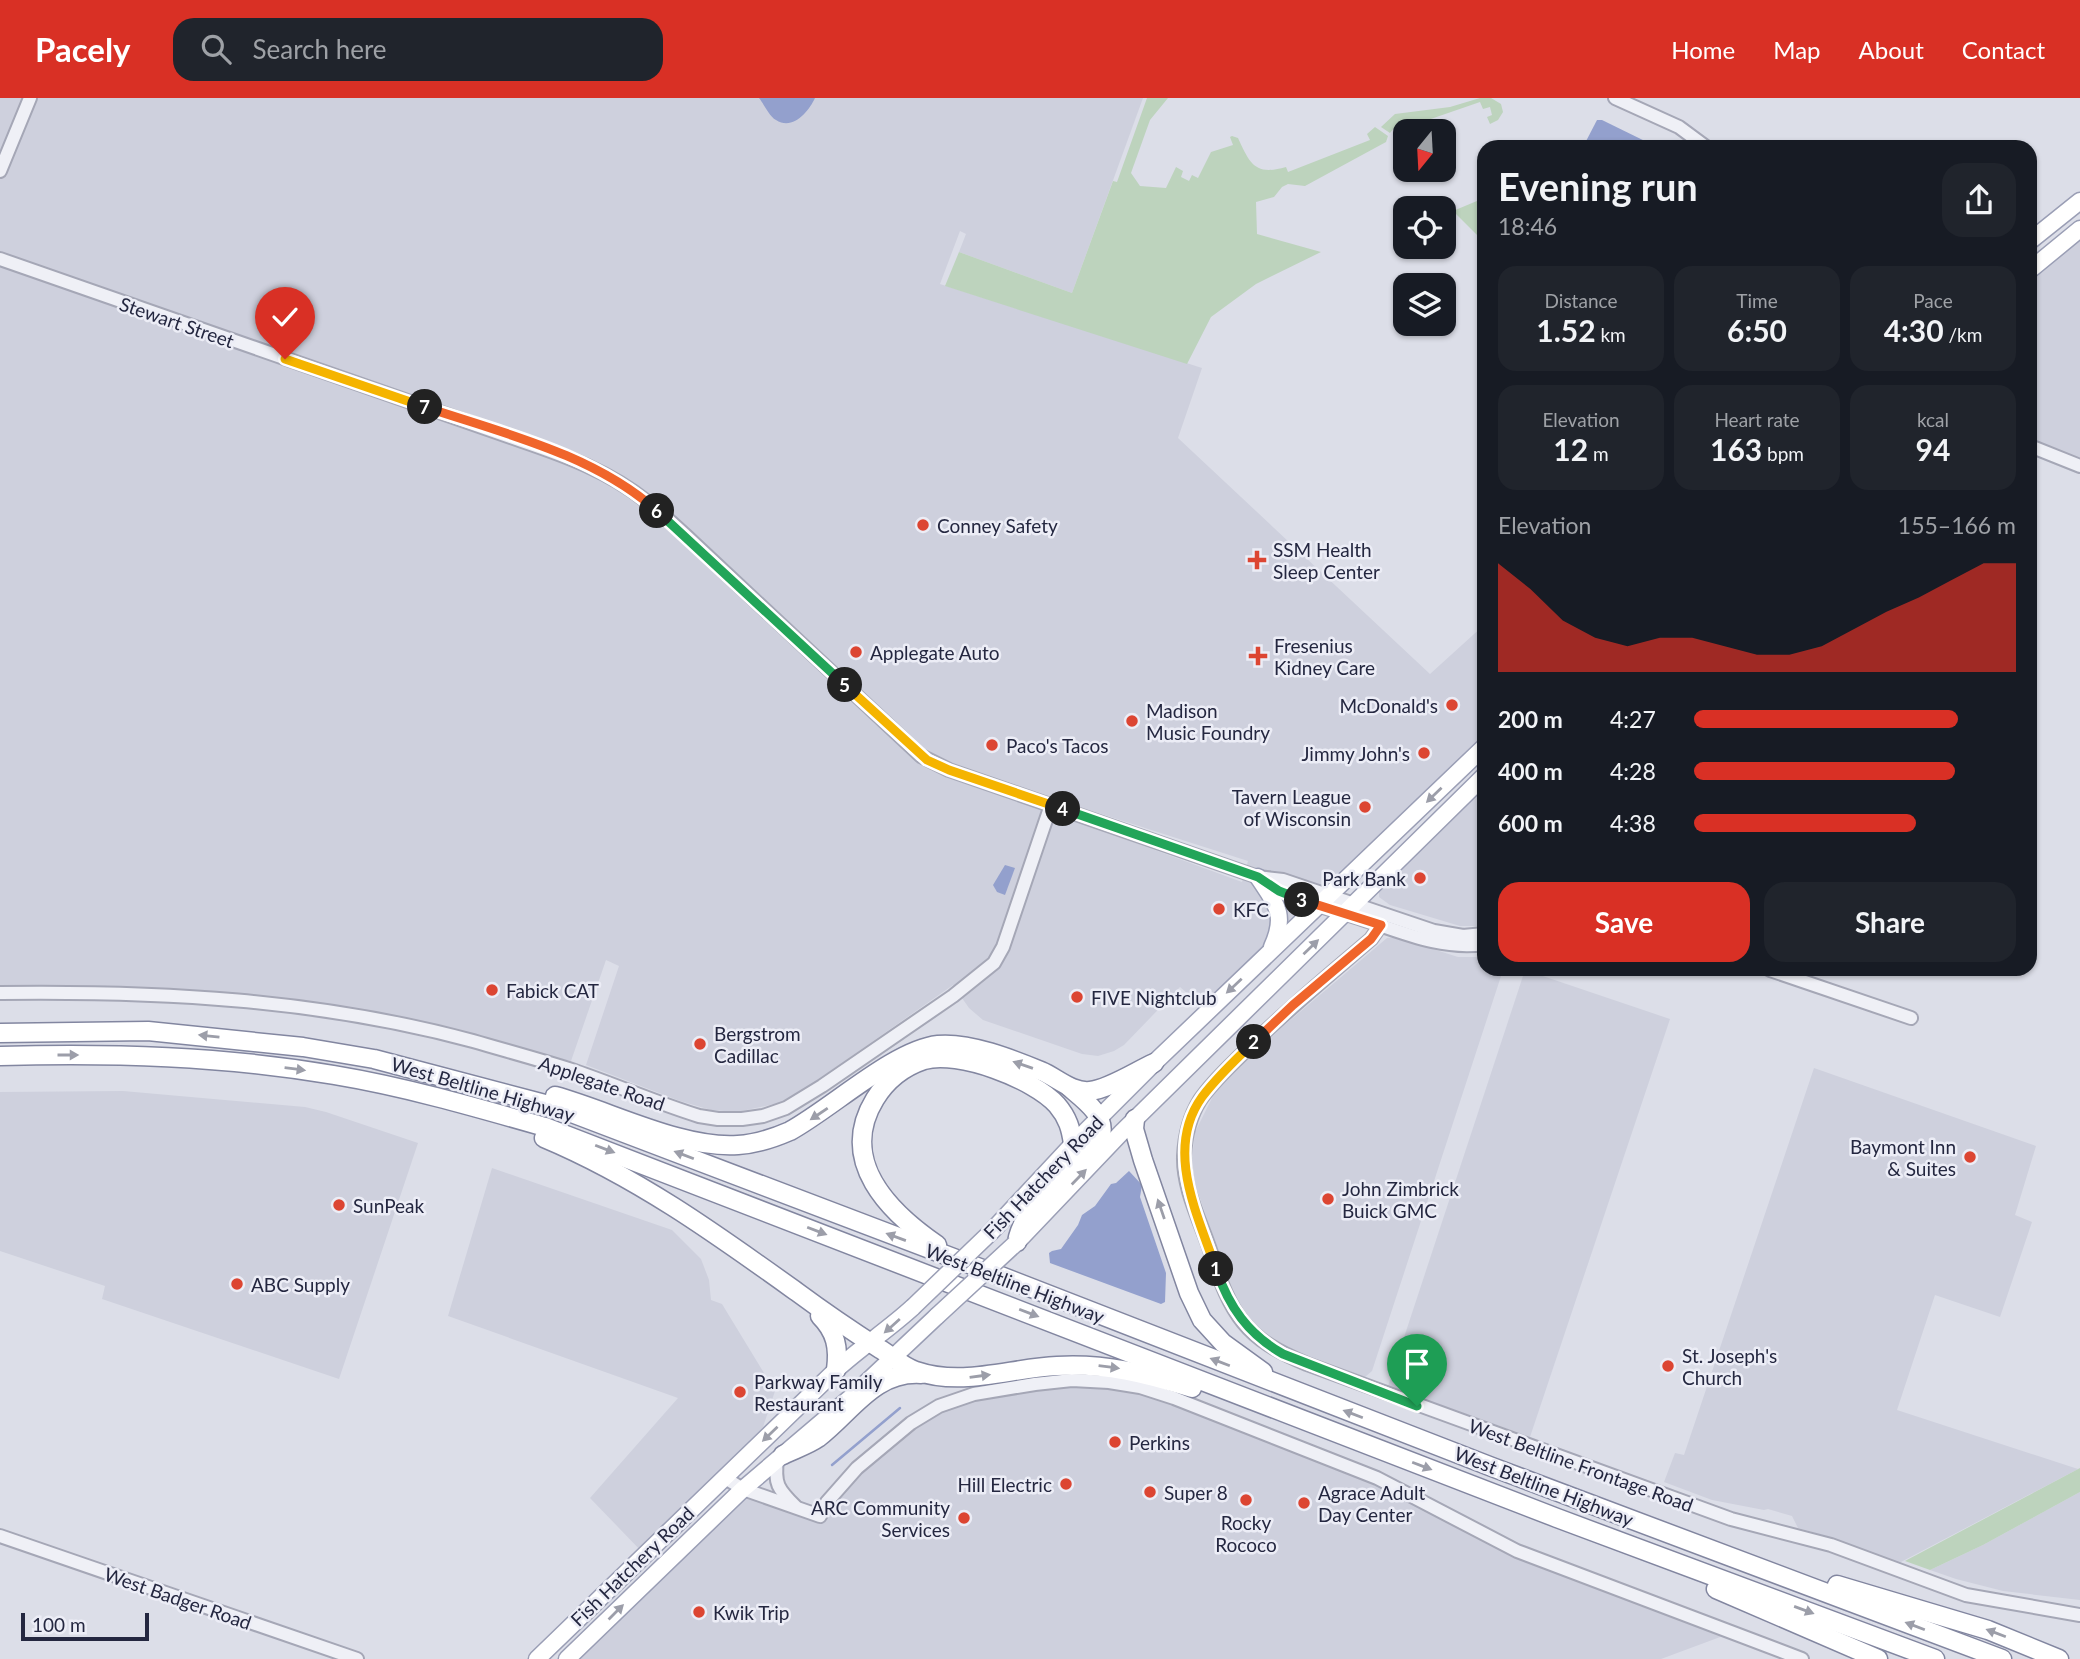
<!DOCTYPE html>
<html lang="en">
<head>
<meta charset="utf-8">
<style>
	:root { --surface:#171b24; --page:#20242c; --text:#f1f3f6; --muted:#9ea1a6; --accent:#d93025 }
	body { margin:0; font-family:Lato,sans-serif; background:var(--page); color:var(--text); height:100vh; display:flex; flex-direction:column; font-size:26px; white-space:nowrap }
	* { box-sizing:border-box; margin:0 }
	p { font-size:23px; color:var(--muted) }
	.icon { flex:none; width:38px; height:38px; fill:none; stroke:currentColor; stroke-width:2; stroke-linecap:round; stroke-linejoin:round }
	.map { position:relative; flex:1; overflow:hidden }
	.sheet { position:absolute; left:1477px; top:42px; width:560px; height:836px; display:flex; flex-direction:column; background:var(--surface); border-radius:21px; box-shadow:0 2px 5px #0004 }
	.sheet>* { flex:none }
	.needle { width:46px; rotate:198deg }
	.buttons { position:absolute; left:1393px; top:21px; display:grid; gap:14px }
	.buttons a { display:grid; place-items:center; width:63px; height:63px; border-radius:14px; background:var(--surface); box-shadow:0 2px 5px #0004; font-size:35px }
	.scale { position:absolute; left:21px; bottom:18px; width:128px; box-sizing:border-box; padding-left:7px; border:4px solid #242740; border-top:0; font-size:19px; line-height:24px; white-space:nowrap; color:#242740; -webkit-text-stroke:5px #ecedf6; paint-order:stroke }
	.pin { position:absolute; display:grid; place-items:center; width:60px; height:60px; color:#fff; margin:-72px -30px; border-radius:50% 50% 50% 0; rotate:-45deg; box-shadow:0 0 7px #0007 }
	.pin .icon { rotate:45deg }
	.km { position:absolute; width:35px; height:35px; margin:-18px; border-radius:50%; background:#222; color:#fff; font-size:19px; line-height:35px; text-align:center }
	.round { display:grid; place-items:center; flex:none; width:74px; height:74px; border-radius:21px; background:var(--page) }
	.headline { display:flex; align-items:center; justify-content:space-between; height:119px; padding:0 21px }
	h1 { font-size:38px; font-weight:700; line-height:52px }
	.figures { display:grid; grid-template-columns:repeat(3,1fr); gap:10px; height:119px; padding:7px 21px }
	.figures div { display:grid; align-content:center; border-radius:18px; background:var(--page); text-align:center }
	.figures b { font-size:30px; font-weight:700 }
	.figures small { font-size:19px; font-weight:400 }
	.figures p { font-size:19px }
	.chart { height:196px; padding:14px 21px }
	.chart p { display:flex; justify-content:space-between }
	.chart svg { width:100%; height:126px; margin-top:7px; fill:var(--accent); opacity:.7 }
	.primary-button { display:flex; gap:14px; margin-top:auto; padding:14px 21px }
	.primary-button a { flex:1; height:80px; border-radius:21px; background:var(--accent); color:#fff; font-size:28px; font-weight:700; line-height:80px; text-align:center }
	.primary-button a+a { background:var(--page); color:var(--text) }
	ul { padding:0 21px; list-style:none; font-size:23px }
	li { display:grid; grid-template-columns:112px 84px 1fr; align-items:center; height:52px }
	li i { height:18px; border-radius:9px; background:var(--accent) }
	header { display:flex; align-items:center; gap:42px; box-sizing:border-box; height:98px; padding:0 35px; background:var(--accent); color:#fff }
	header strong { font-size:33px }
	nav { display:flex; gap:38px; margin-inline-start:auto; font-size:24px }
	.search { width:490px; height:63px; background:var(--page); display:flex; align-items:center; gap:18px; box-sizing:border-box; padding:0 24px; border-radius:21px; color:var(--muted); font-size:26px }
	.map>svg:first-child { display:block }
	.built { fill:#ced0dd; fill-rule:evenodd }
	.green { fill:#bdd3bd }
	.water { fill:#93a0cd }
	.lines { fill:none; stroke-linecap:round; stroke-linejoin:round }
	.stream { stroke:#93a0cd; stroke-width:2.5 }
	.minor-casing { stroke:#a5a7b6; stroke-width:16 }
	.major-casing { stroke:#9a9eb5; stroke-width:19 }
	.highway-casing { stroke:#8286a0; stroke-width:21 }
	.minor { stroke:#eff0f6; stroke-width:12 }
	.major { stroke:#fff; stroke-width:16 }
	.highway { stroke:#fff; stroke-width:18 }
	.major-bridge-casing { stroke:#9a9eb5; stroke-width:19; stroke-linecap:butt }
	.major-bridge { stroke:#fff; stroke-width:16 }
	.oneway { fill:#9c9ea9 }
	.split-1-casing { stroke:#fff; stroke-width:14 }
	.split-2-casing { stroke:#fff; stroke-width:14 }
	.split-3-casing { stroke:#fff; stroke-width:14 }
	.split-4-casing { stroke:#fff; stroke-width:14 }
	.split-5-casing { stroke:#fff; stroke-width:14 }
	.split-6-casing { stroke:#fff; stroke-width:14 }
	.split-7-casing { stroke:#fff; stroke-width:14 }
	.split-8-casing { stroke:#fff; stroke-width:14 }
	.split-1 { stroke:#22a559; stroke-width:9 }
	.split-2 { stroke:#f5b400; stroke-width:9 }
	.split-3 { stroke:#f0652b; stroke-width:9 }
	.split-4 { stroke:#22a559; stroke-width:9 }
	.split-5 { stroke:#f5b400; stroke-width:9 }
	.split-6 { stroke:#22a559; stroke-width:9 }
	.split-7 { stroke:#f0652b; stroke-width:9 }
	.split-8 { stroke:#f5b400; stroke-width:9 }
	.poi-dot { fill:#dc4532; stroke:#ecedf6; stroke-width:2.5 }
	.labels { text-anchor:middle; dominant-baseline:central; stroke-width:5; stroke-linejoin:round; paint-order:stroke }
	.street-label { font-size:19px; fill:#242740; stroke:#ecedf6 }
	.poi-label { font-size:19px; fill:#242740; stroke:#ecedf6; text-anchor:start }
</style>
</head>
<body>
<header>
<strong>Pacely</strong>
<div class="search"><svg class="icon" aria-label="search" viewBox="0 0 24 24"><circle cx="10" cy="10" r="6"/><path d="M15 15l6 6"/></svg>Search here</div>
<nav><a>Home</a><a>Map</a><a>About</a><a>Contact</a></nav>
</header>
<div class="map">
<svg width="2080" height="1561" viewBox="0 0 2080 1561">
	<rect width="100%" height="100%" fill="#dcdee8"/>
	<g class="built">
		<path d="M0,0H1143L1072,195L959,154L966,136L960,133L940,186L1202,270L1178,340L1430,576L1484,527V638L1337,781L1201,907L1180,889L1124,947L1114,953L1098,958L1082,956L983,922L969,910L953,887L812,986L779,1005L737,1014L711,1012L680,1003L586,967L619,868L606,862L571,963L306,910L0,895ZM1070,706L1248,763L1242,784L1065,719L1052,707Z"/>
		<polygon points="2080,142 2080,368 2030,348 2030,181"/>
		<polygon points="1484,688 1484,828 1460,828 1390,807 1379,799 1379,793"/>
		<polygon points="1395,839 1458,859 1484,859 1484,872 1503,872 1372,1273 1365,1279 1287,1251 1270,1241 1249,1222 1236,1203 1229,1184 1195,1086 1192,1060 1195,1034 1216,992 1281,930 1387,840"/>
		<polygon points="1525,872 1670,921 1530,1339 1388,1288"/>
		<polygon points="1814,970 2036,1048 2015,1117 2032,1124 2000,1219 1935,1197 1897,1312 2078,1371 1899,1465 1826,1438 1798,1430 1792,1418 1768,1411 1764,1412 1712,1402 1664,1384 1675,1355 1684,1357"/>
		<polygon points="123,993 305,1009 326,1014 418,1045 339,1281 102,1201 105,1188 0,1153 0,994"/>
		<polygon points="492,1070 672,1132 701,1161 709,1182 711,1202 722,1206 775,1293 756,1350 645,1457 590,1400 678,1300 448,1218"/>
		<polygon points="1035,1286 1123,1286 1377,1380 1451,1419 1731,1535 1661,1561 567,1561 743,1391 820,1418 824,1409 923,1316"/>
		<polygon points="2080,1394 2080,1502 2003,1493 1956,1481 1930,1472 1983,1447"/>
	</g>
	<g class="green">
		<path d="M1147,0H1168L1150,22L1131,75L1140,88L1166,90L1176,69L1183,73L1181,79L1189,83L1192,77L1198,80L1211,54L1233,47L1230,39L1232,38L1238,40C1250,66 1255,78 1286,69L1288,74L1370,42L1367,36L1375,29L1388,38L1386,44L1305,88L1288,86L1282,89L1274,99L1256,104L1257,136L1321,154L1256,186L1211,219L1187,266L945,188L959,154L1072,195L1113,83L1117,84Z"/>
		<path d="M1480,0H1491L1501,6L1503,14L1498,22L1490,26L1487,19L1492,17L1490,9L1483,11L1480,4L1425,23L1427,30L1419,33C1409,25 1398,24 1390,35L1381,29L1395,16L1450,9Z"/>
		<polygon points="1484,100 1484,144 1453,113"/>
		<polygon points="2080,1370 2080,1394 1983,1447 1930,1472 1905,1463"/>
	</g>
	<g class="water">
		<path d="M759,0H815C809,13 793,33 776,22C769,18 764,6 759,0Z"/>
		<polygon points="1597,22 1602,22 1653,47 1583,49"/>
		<polygon points="1005,767 1015,770 1005,797 997,794 993,787"/>
		<polygon points="1129,1073 1142,1087 1140,1099 1166,1175 1165,1204 1161,1206 1050,1165 1049,1155 1052,1153 1061,1151 1078,1127 1082,1117 1095,1108 1111,1086 1116,1085"/>
	</g>
	<g class="lines">
		<polyline class="stream" points="832,1367 900,1310"/>
		<g class="minor-casing">
			<g id="minor">
				<polyline points="1615,0 1679,29 1706,49"/>
				<polyline points="0,73 30,0"/>
				<path d="M0,161L522,343C566,358 610,374 646,403C659,413 672,425 684,436L921,658L949,672L1258,779L1283,782L1434,833L1463,838L1484,836"/>
				<polyline points="2030,348 2080,368"/>
				<path d="M1261,781C1292,801 1327,810 1362,821C1402,834 1441,852 1484,846"/>
				<path d="M1381,827L1371,841C1328,878 1284,914 1244,954C1229,969 1212,984 1200,1002C1190,1018 1185,1039 1184,1058C1183,1091 1201,1124 1211,1155C1231,1217 1245,1241 1307,1266L1731,1421L1831,1447L1966,1497L2080,1517"/>
				<polyline points="1770,872 1911,920"/>
				<path d="M0,895C159,893 318,901 473,943C507,953 541,962 575,973C616,987 657,1005 699,1018L718,1021H742L763,1018L786,1010L822,988L953,898L994,865L1003,849L1051,707"/>
				<path d="M777,1361C774,1386 778,1391 795,1408"/>
				<polyline points="725,1380 743,1391 820,1418 827,1404 857,1370 911,1325 939,1308 974,1296 1035,1286 1072,1282 1109,1284 1140,1289 1174,1300 1377,1380 1517,1453 1802,1561"/>
				<polyline points="0,1438 357,1561"/>
			</g>
		</g>
		<g class="major-casing">
			<g id="major">
				<polyline points="2030,143 2080,103"/>
				<polyline points="2030,172 2080,131"/>
				<path d="M1258,779C1276,806 1287,816 1272,849"/>
				<polyline points="991,1134 1073,1046 1154,965 1484,649"/>
				<polyline points="1019,1142 1121,1035 1484,678"/>
				<path d="M537,1561L836,1272C861,1249 888,1232 913,1209"/>
				<polyline points="567,1561 743,1391 850,1300 937,1218"/>
			</g>
		</g>
		<g class="highway-casing">
			<g id="highway">
				<polyline points="0,935 148,933 303,949 374,961 556,1009 993,1175 1492,1369 2002,1561"/>
				<path d="M0,958C112,955 223,958 334,977C406,989 475,1009 545,1029L1557,1420L1935,1561"/>
				<path d="M555,998C610,1013 682,1051 738,1047C756,1046 774,1040 790,1033C832,1010 894,952 938,947C969,944 1012,961 1041,973C1056,979 1072,995 1090,993C1109,991 1136,973 1154,965"/>
				<polyline points="1135,1021 1134,1031 1143,1062 1189,1195 1202,1222 1223,1245 1263,1274"/>
				<path d="M544,1040C637,1079 716,1136 797,1194C824,1214 852,1233 880,1251C892,1258 903,1269 916,1273C963,1289 1010,1270 1057,1268C1105,1265 1148,1276 1192,1290"/>
				<path d="M1017,1144C1022,1109 1076,1062 1101,1037C1106,1017 1083,1001 1069,989"/>
				<path d="M937,1147C889,1114 837,1063 875,1001C886,983 903,969 924,962C958,952 1034,981 1057,1007C1068,1020 1071,1031 1073,1046"/>
				<path d="M820,1218C836,1234 839,1250 836,1272"/>
				<path d="M783,1357C795,1351 808,1347 818,1340C852,1314 874,1273 921,1276"/>
				<polyline points="1837,1487 1988,1532 2059,1561"/>
				<polyline points="1716,1491 1878,1561"/>
			</g>
		</g>
		<use href="#minor" class="minor"/>
		<use href="#major" class="major"/>
		<use href="#highway" class="highway"/>
		<g class="major-bridge-casing">
			<g id="major-bridge">
				<polyline points="913,1209 991,1134"/>
				<polyline points="937,1218 1015,1146"/>
			</g>
		</g>
		<use href="#major-bridge" class="major-bridge"/>
	</g>
	<defs><path id="oneway-solid" d="M-6-.8H1V-3.2L6.5 0L1 3.2V.8H-6Z" transform="scale(1.75)"/></defs>
	<g class="oneway">
		<use href="#oneway-solid" transform="translate(1434 697) rotate(136)"/>
		<use href="#oneway-solid" transform="translate(1311 849) rotate(-44)"/>
		<use href="#oneway-solid" transform="translate(1234 888) rotate(137)"/>
		<use href="#oneway-solid" transform="translate(209 938) rotate(-174)"/>
		<use href="#oneway-solid" transform="translate(68 957)"/>
		<use href="#oneway-solid" transform="translate(1023 967) rotate(-161)"/>
		<use href="#oneway-solid" transform="translate(295 971) rotate(7)"/>
		<use href="#oneway-solid" transform="translate(819 1016) rotate(146)"/>
		<use href="#oneway-solid" transform="translate(605 1051) rotate(21)"/>
		<use href="#oneway-solid" transform="translate(684 1057) rotate(-159)"/>
		<use href="#oneway-solid" transform="translate(1079 1079) rotate(-46)"/>
		<use href="#oneway-solid" transform="translate(1161 1111) rotate(-109)"/>
		<use href="#oneway-solid" transform="translate(817 1133) rotate(21)"/>
		<use href="#oneway-solid" transform="translate(896 1139) rotate(-160)"/>
		<use href="#oneway-solid" transform="translate(1029 1215) rotate(21)"/>
		<use href="#oneway-solid" transform="translate(892 1228) rotate(138)"/>
		<use href="#oneway-solid" transform="translate(1220 1264) rotate(-159)"/>
		<use href="#oneway-solid" transform="translate(1109 1269) rotate(7)"/>
		<use href="#oneway-solid" transform="translate(980 1278) rotate(-8)"/>
		<use href="#oneway-solid" transform="translate(1353 1316) rotate(-159)"/>
		<use href="#oneway-solid" transform="translate(770 1336) rotate(136)"/>
		<use href="#oneway-solid" transform="translate(1422 1368) rotate(21)"/>
		<use href="#oneway-solid" transform="translate(1804 1512) rotate(20)"/>
		<use href="#oneway-solid" transform="translate(616 1514) rotate(-45)"/>
		<use href="#oneway-solid" transform="translate(1915 1528) rotate(-159)"/>
		<use href="#oneway-solid" transform="translate(1996 1535) rotate(-159)"/>
	</g>
	<g class="lines">
		<g class="split-1-casing">
			<path id="split-1" d="M1216,1171C1229,1209 1248,1236 1283,1256L1417,1308"/>
		</g>
		<g class="split-2-casing">
			<path id="split-2" d="M1216,1171C1198,1117 1164,1052 1202,999C1217,979 1236,961 1254,944"/>
		</g>
		<g class="split-3-casing">
			<polyline id="split-3" points="1254,944 1293,907 1371,841 1381,827 1302,802"/>
		</g>
		<g class="split-4-casing">
			<polyline id="split-4" points="1063,711 1258,779 1279,793 1302,802"/>
		</g>
		<g class="split-5-casing">
			<polyline id="split-5" points="845,587 927,662 949,672 1063,711"/>
		</g>
		<g class="split-6-casing">
			<polyline id="split-6" points="657,413 845,587"/>
		</g>
		<g class="split-7-casing">
			<path id="split-7" d="M425,309C503,335 595,357 657,413"/>
		</g>
		<g class="split-8-casing">
			<polyline id="split-8" points="285,261 425,309"/>
		</g>
		<use href="#split-1" class="split-1"/>
		<use href="#split-2" class="split-2"/>
		<use href="#split-3" class="split-3"/>
		<use href="#split-4" class="split-4"/>
		<use href="#split-5" class="split-5"/>
		<use href="#split-6" class="split-6"/>
		<use href="#split-7" class="split-7"/>
		<use href="#split-8" class="split-8"/>
	</g>
	<g class="poi-dot">
		<circle cx="923" cy="427" r="7"/>
		<path d="M1253.5 451.5h7v7h7v7h-7v7h-7v-7h-7v-7h7z"/>
		<circle cx="856" cy="554" r="7"/>
		<path d="M1254.5 547.5h7v7h7v7h-7v7h-7v-7h-7v-7h7z"/>
		<circle cx="1452" cy="607" r="7"/>
		<circle cx="1132" cy="623" r="7"/>
		<circle cx="992" cy="647" r="7"/>
		<circle cx="1424" cy="655" r="7"/>
		<circle cx="1365" cy="709" r="7"/>
		<circle cx="1420" cy="780" r="7"/>
		<circle cx="1219" cy="811" r="7"/>
		<circle cx="492" cy="892" r="7"/>
		<circle cx="1077" cy="899" r="7"/>
		<circle cx="700" cy="946" r="7"/>
		<circle cx="1970" cy="1059" r="7"/>
		<circle cx="1328" cy="1101" r="7"/>
		<circle cx="339" cy="1107" r="7"/>
		<circle cx="237" cy="1186" r="7"/>
		<circle cx="1668" cy="1268" r="7"/>
		<circle cx="740" cy="1294" r="7"/>
		<circle cx="1115" cy="1344" r="7"/>
		<circle cx="1066" cy="1386" r="7"/>
		<circle cx="1150" cy="1394" r="7"/>
		<circle cx="1246" cy="1402" r="7"/>
		<circle cx="1304" cy="1405" r="7"/>
		<circle cx="964" cy="1420" r="7"/>
		<circle cx="699" cy="1514" r="7"/>
	</g>
	<g class="labels">
		<g class="street-label">
			<text transform="translate(177 224) rotate(19)">Stewart Street</text>
			<text transform="translate(602 985) rotate(19)">Applegate Road</text>
			<text transform="translate(483 991) rotate(16)">West Beltline Highway</text>
			<text transform="translate(1043 1079) rotate(-46)">Fish Hatchery Road</text>
			<text transform="translate(1015 1185) rotate(21)">West Beltline Highway</text>
			<text transform="translate(1581 1367) rotate(20)">West Beltline Frontage Road</text>
			<text transform="translate(1544 1388) rotate(21)">West Beltline Highway</text>
			<text transform="translate(632 1468) rotate(-44)">Fish Hatchery Road</text>
			<text transform="translate(178 1500) rotate(19)">West Badger Road</text>
		</g>
		<g class="poi-label">
			<text x="937" y="427">Conney Safety</text>
			<text x="1273" y="451">SSM Health<tspan x="1273" dy="22">Sleep Center</tspan></text>
			<text x="1274" y="547">Fresenius<tspan x="1274" dy="22">Kidney Care</tspan></text>
			<text x="870" y="554">Applegate Auto</text>
			<text x="1438" y="607" text-anchor="end">McDonald's</text>
			<text x="1146" y="612">Madison<tspan x="1146" dy="22">Music Foundry</tspan></text>
			<text x="1006" y="647">Paco's Tacos</text>
			<text x="1410" y="655" text-anchor="end">Jimmy John's</text>
			<text x="1351" y="698" text-anchor="end">Tavern League<tspan x="1351" dy="22">of Wisconsin</tspan></text>
			<text x="1406" y="780" text-anchor="end">Park Bank</text>
			<text x="1233" y="811">KFC</text>
			<text x="506" y="892">Fabick CAT</text>
			<text x="1091" y="899">FIVE Nightclub</text>
			<text x="714" y="935">Bergstrom<tspan x="714" dy="22">Cadillac</tspan></text>
			<text x="1956" y="1048" text-anchor="end">Baymont Inn<tspan x="1956" dy="22">&amp; Suites</tspan></text>
			<text x="1342" y="1090">John Zimbrick<tspan x="1342" dy="22">Buick GMC</tspan></text>
			<text x="353" y="1107">SunPeak</text>
			<text x="251" y="1186">ABC Supply</text>
			<text x="1682" y="1257">St. Joseph's<tspan x="1682" dy="22">Church</tspan></text>
			<text x="754" y="1283">Parkway Family<tspan x="754" dy="22">Restaurant</tspan></text>
			<text x="1129" y="1344">Perkins</text>
			<text x="1052" y="1386" text-anchor="end">Hill Electric</text>
			<text x="1164" y="1394">Super 8</text>
			<text x="1318" y="1394">Agrace Adult<tspan x="1318" dy="22">Day Center</tspan></text>
			<text x="950" y="1409" text-anchor="end">ARC Community<tspan x="950" dy="22">Services</tspan></text>
			<text x="1246" y="1424" text-anchor="middle">Rocky<tspan x="1246" dy="22">Rococo</tspan></text>
			<text x="713" y="1514">Kwik Trip</text>
		</g>
	</g>
</svg>
<div class="buttons">
<a><svg class="needle" viewBox="-14 -14 28 28"><path d="M0-13l5 13h-10z" fill="#e53935"/><path d="M0 13l5-13h-10z" fill="#9ea1a6"/></svg></a>
<a><svg class="icon" aria-label="locate" viewBox="0 0 24 24"><circle cx="12" cy="12" r="6"/><path d="M12 2v4M12 18v4M2 12h4M18 12h4"/></svg></a>
<a><svg class="icon" aria-label="layers" viewBox="0 0 24 24"><path d="M12 4l9 5-9 5-9-5zM3 14l9 5 9-5"/></svg></a>
</div>
<div class="scale">100 m</div>
<div class="pin" style="left:1417px;top:1308px;background:#1e9e55"><svg class="icon" aria-label="arrive" viewBox="0 0 24 24"><path d="M6 21V4h12l-3 4 3 4H6"/></svg></div>
<div class="pin" style="left:285px;top:261px;background:#d93025"><svg class="icon" aria-label="check" viewBox="0 0 24 24"><path d="M5 12l5 5 9-10"/></svg></div>
<b class="km" style="left:1216px;top:1171px">1</b>
<b class="km" style="left:1254px;top:944px">2</b>
<b class="km" style="left:1302px;top:802px">3</b>
<b class="km" style="left:1063px;top:711px">4</b>
<b class="km" style="left:845px;top:587px">5</b>
<b class="km" style="left:657px;top:413px">6</b>
<b class="km" style="left:425px;top:309px">7</b>
<section class="sheet">
<div class="headline"><div><h1>Evening run</h1><p>18:46</p></div><a class="round"><svg class="icon" aria-label="share" viewBox="0 0 24 24"><path d="M12 15V3M7 8l5-5 5 5M5 13v7h14v-7"/></svg></a></div>
<div class="figures">
<div><p>Distance</p><b>1.52<small> km</small></b></div>
<div><p>Time</p><b>6:50</b></div>
<div><p>Pace</p><b>4:30<small> /km</small></b></div>
</div>
<div class="figures">
<div><p>Elevation</p><b>12<small> m</small></b></div>
<div><p>Heart rate</p><b>163<small> bpm</small></b></div>
<div><p>kcal</p><b>94</b></div>
</div>
<div class="chart"><p><span>Elevation</span>155–166 m</p>
<svg viewBox="0 0 160 44" preserveAspectRatio="none"><path d="M0 44V6L10 15L20 26L30 32L40 35L50 32L60 32L70 35L80 38L90 38L100 35L110 29L120 23L130 18L140 12L150 6L160 6V44z"/></svg>
</div>
<ul>
<li><b>200 m</b>4:27<i style="width:82%"></i></li>
<li><b>400 m</b>4:28<i style="width:81%"></i></li>
<li><b>600 m</b>4:38<i style="width:69%"></i></li>
</ul>
<div class="primary-button"><a>Save</a><a>Share</a></div>
</section>
</div>
</body>
</html>
